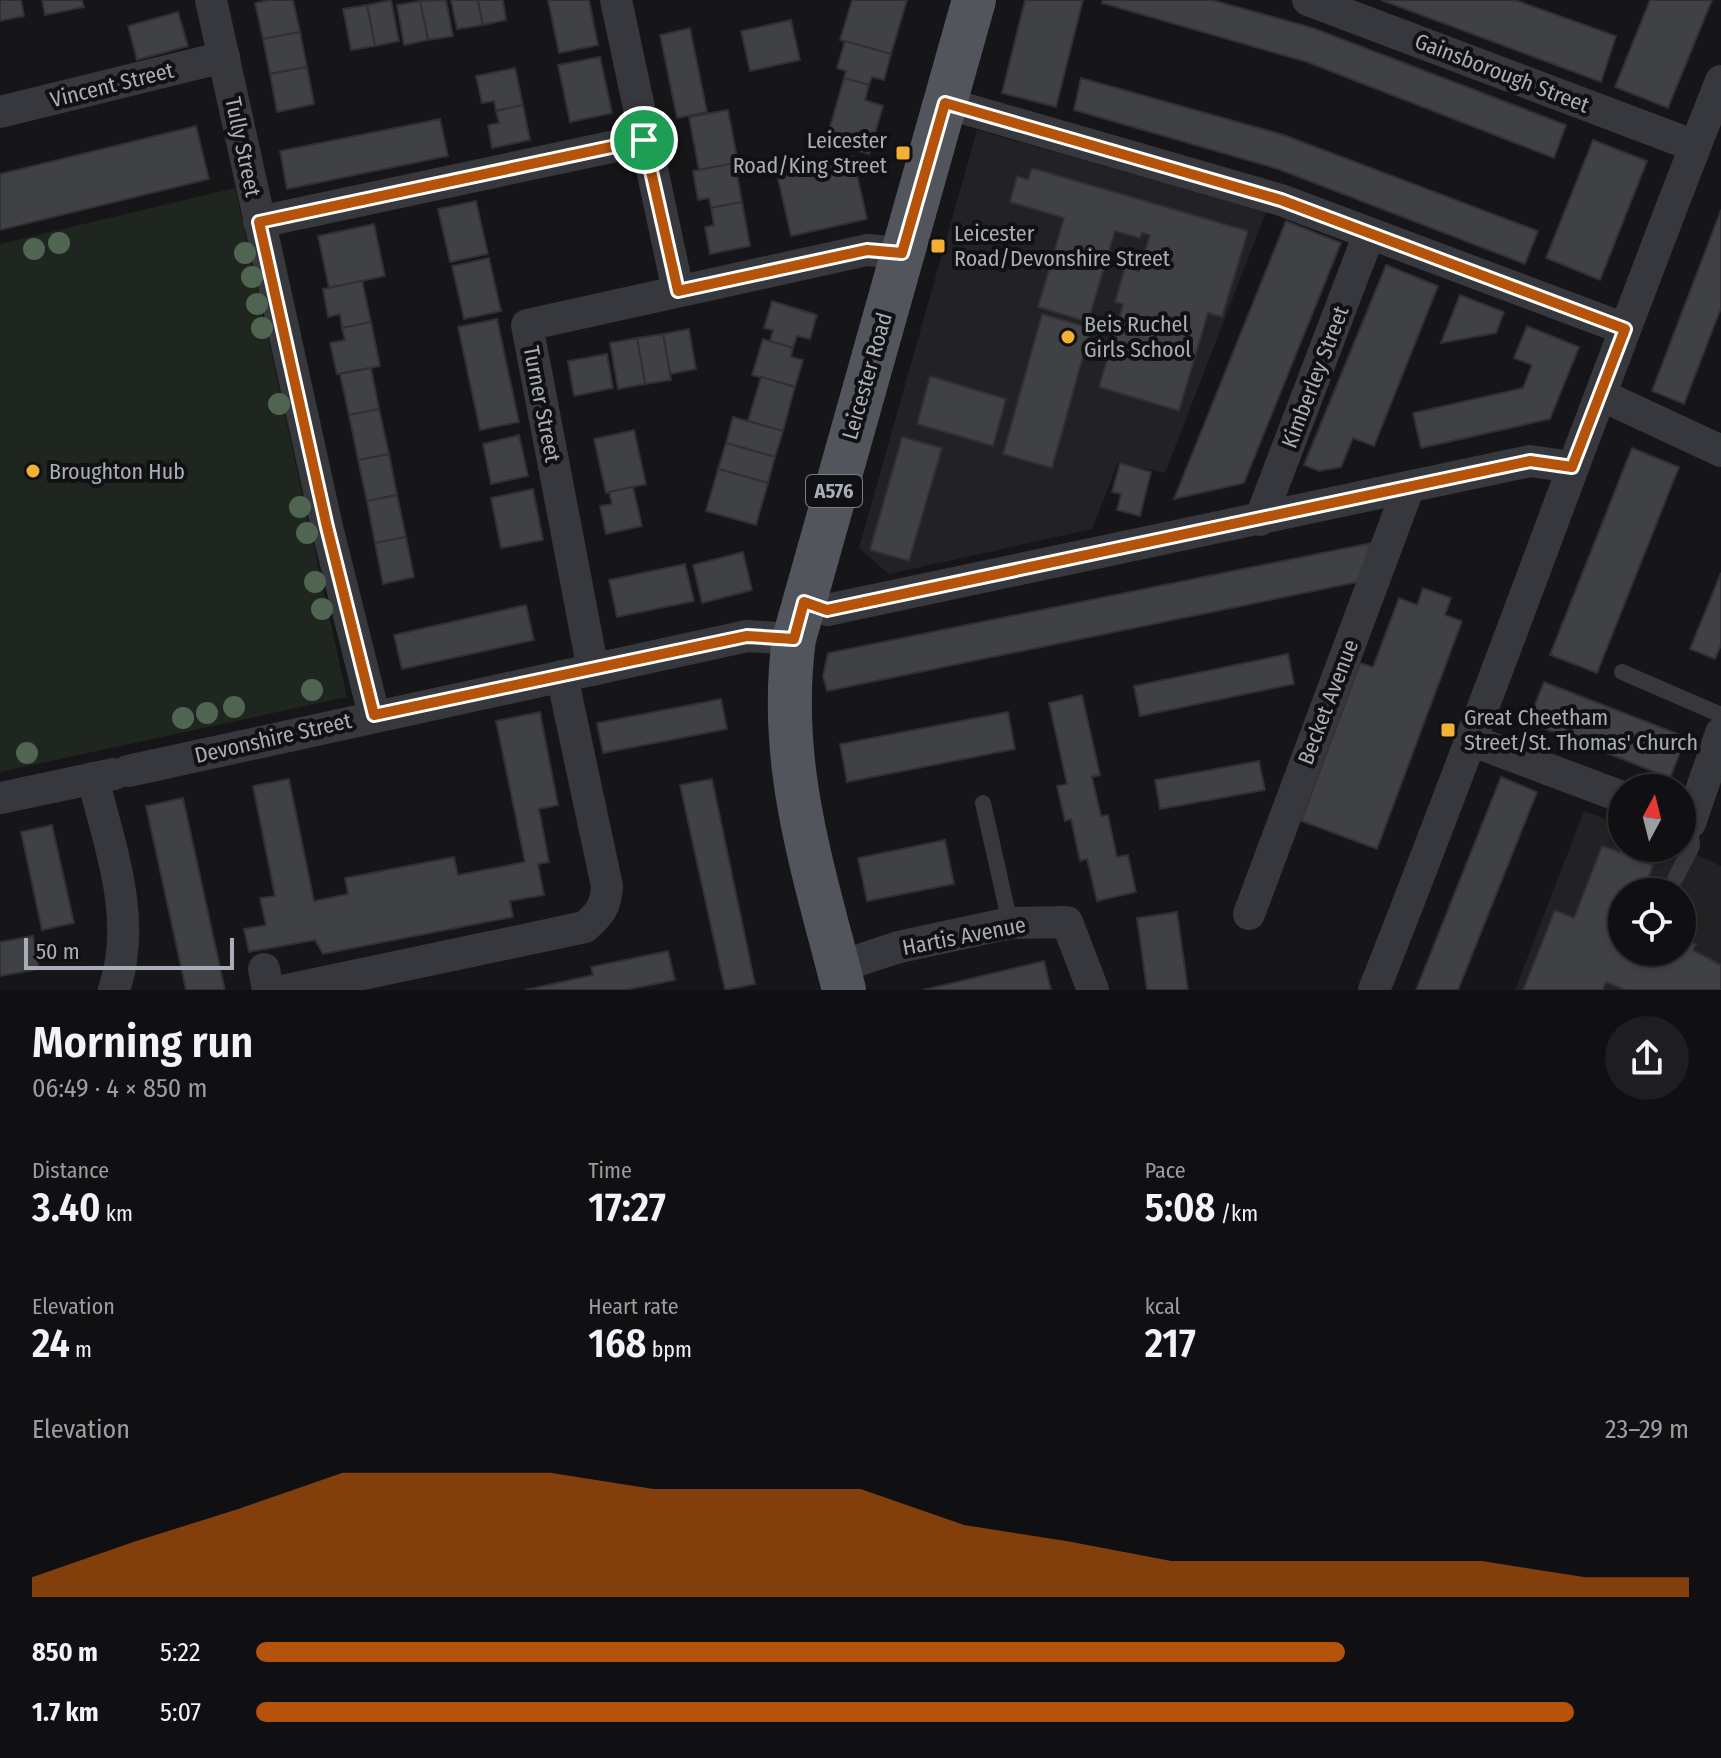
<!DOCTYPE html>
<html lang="en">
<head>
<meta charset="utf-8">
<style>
	:root { --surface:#101012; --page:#1e1e20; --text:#f1f3f6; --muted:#9c9d9f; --line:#303032; --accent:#b45309 }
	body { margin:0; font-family:"Fira Sans Condensed",sans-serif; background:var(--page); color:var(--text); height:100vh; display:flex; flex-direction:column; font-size:30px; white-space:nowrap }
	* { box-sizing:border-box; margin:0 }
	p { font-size:26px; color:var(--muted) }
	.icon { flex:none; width:44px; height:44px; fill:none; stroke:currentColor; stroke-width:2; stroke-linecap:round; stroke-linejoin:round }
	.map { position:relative; height:990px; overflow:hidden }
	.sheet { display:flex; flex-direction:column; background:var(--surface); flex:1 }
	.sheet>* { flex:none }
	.needle { width:52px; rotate:7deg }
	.controls { position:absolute; left:1608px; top:774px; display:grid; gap:16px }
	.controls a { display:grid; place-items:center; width:88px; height:88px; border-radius:50%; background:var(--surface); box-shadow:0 2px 6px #0004,0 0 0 2px var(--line); font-size:40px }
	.scale { position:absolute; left:24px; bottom:20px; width:210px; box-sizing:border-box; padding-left:8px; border:4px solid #a8adb8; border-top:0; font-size:22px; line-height:28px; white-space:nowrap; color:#a8adb8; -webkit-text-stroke:6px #111113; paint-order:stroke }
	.pin { position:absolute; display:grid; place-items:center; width:68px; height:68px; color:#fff; margin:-34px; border:4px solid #fff; border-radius:50%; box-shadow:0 2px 8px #0007 }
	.round { display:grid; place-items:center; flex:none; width:84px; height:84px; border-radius:42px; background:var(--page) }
	.summary { display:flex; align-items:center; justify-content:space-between; height:136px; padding:0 32px }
	h1 { font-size:44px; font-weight:600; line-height:60px }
	.stats { display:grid; grid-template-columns:repeat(3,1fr); gap:12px; height:136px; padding:8px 32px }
	.stats div { display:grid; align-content:center }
	.stats b { font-size:40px; font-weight:600 }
	.stats small { font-size:22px; font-weight:400 }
	.stats p { font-size:22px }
	.chart { height:224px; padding:16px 32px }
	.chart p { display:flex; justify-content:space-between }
	.chart svg { width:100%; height:144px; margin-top:8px; fill:var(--accent); opacity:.7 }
	ul { padding:0 32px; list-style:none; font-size:26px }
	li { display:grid; grid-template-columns:128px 96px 1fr; align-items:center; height:60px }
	li i { height:20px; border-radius:10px; background:var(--accent) }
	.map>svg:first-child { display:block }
	.built { fill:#222225; fill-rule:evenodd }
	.green { fill:#1e261f }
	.building { fill:#404145; stroke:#303034; stroke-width:2 }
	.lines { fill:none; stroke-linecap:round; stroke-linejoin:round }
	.lane { stroke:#37383d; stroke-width:16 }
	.street { stroke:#37383d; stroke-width:32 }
	.primary { stroke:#53555c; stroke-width:44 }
	.tree { fill:#506452 }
	.route-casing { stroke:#fff; stroke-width:16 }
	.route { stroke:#b45309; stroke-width:10 }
	.poi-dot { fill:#f2b134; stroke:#111113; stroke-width:3 }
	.labels { text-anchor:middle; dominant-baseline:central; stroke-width:8; stroke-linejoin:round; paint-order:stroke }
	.shield { fill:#111113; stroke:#7b7e86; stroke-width:2 }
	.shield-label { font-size:20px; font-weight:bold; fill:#a8adb8 }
	.street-label { font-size:22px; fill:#a8adb8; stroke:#111113 }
	.poi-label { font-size:22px; fill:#a8adb8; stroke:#111113; text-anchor:start }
</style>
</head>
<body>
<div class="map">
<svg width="1721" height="990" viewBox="0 0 1721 990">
	<rect width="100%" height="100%" fill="#161618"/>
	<g class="built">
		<polygon points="977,130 1266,212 1165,473 1118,462 1092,529 889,574 859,548"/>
		<path d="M1584,811L1622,825V848H1682L1721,866V990H1515ZM1622,892H1682V952H1622Z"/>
	</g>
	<polygon class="green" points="235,188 347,697 0,772 0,244"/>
	<g class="building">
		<polygon points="0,0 21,0 24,16 0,21"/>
		<polygon points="42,0 82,0 84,7 45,15"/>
		<polygon points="269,0 293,0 300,32 263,39 255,3"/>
		<polygon points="391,0 399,41 375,46 367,5"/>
		<polygon points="446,0 453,36 428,40 420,1"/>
		<polygon points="451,0 478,0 483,25 457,29"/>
		<polygon points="478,0 503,0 506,20 483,25"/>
		<polygon points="548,0 589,0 598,45 559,53"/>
		<polygon points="852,0 907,0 891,54 840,40"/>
		<polygon points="1025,0 1083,0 1056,107 1002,93"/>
		<polygon points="1103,0 1212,0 1313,28 1566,125 1554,158 1307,62 1102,3"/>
		<polygon points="1381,0 1515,0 1616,36 1601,82"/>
		<polygon points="1650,0 1712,0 1668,108 1615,87"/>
		<polygon points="420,1 428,40 404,45 397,5"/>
		<polygon points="367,5 375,46 351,50 343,9"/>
		<polygon points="178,12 188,46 137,60 128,26"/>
		<polygon points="791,20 800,60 750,71 741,31"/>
		<polygon points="690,28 707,112 677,118 660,35"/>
		<polygon points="300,32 307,67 270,74 263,39"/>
		<polygon points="845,41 891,54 884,80 872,77 869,85 844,78 846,71 837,68"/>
		<polygon points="600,57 612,113 570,122 558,65"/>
		<polygon points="307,67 314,104 277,112 270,74"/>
		<polygon points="515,68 523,105 496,111 494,101 482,103 476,76"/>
		<polygon points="844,78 869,85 865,100 883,106 869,154 826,141"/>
		<polygon points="1081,78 1284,135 1538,231 1525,264 1278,169 1074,110"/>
		<polygon points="523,105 530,140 492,148 488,125 499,123 496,111"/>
		<polygon points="728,110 738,163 699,170 689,117"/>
		<polygon points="440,119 448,156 287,189 280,151"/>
		<polygon points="196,126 209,179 0,230 0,174"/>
		<polygon points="1593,140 1647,161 1600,280 1546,258"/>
		<polygon points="853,157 867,219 791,236 777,174"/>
		<polygon points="735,163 742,202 711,208 709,198 698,200 693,171"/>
		<polygon points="1032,168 1248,231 1222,317 1208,313 1179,411 1099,387 1123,304 1115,302 1125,267 1139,271 1150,235 1142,233 1140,238 1115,231 1088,322 1038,307 1064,218 1010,202 1017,176 1028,180"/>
		<polygon points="476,201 488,254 450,262 438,209"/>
		<polygon points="742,202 750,246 710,254 705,227 714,225 711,208"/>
		<polygon points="1721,210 1721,308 1684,404 1652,391"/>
		<polygon points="1286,221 1341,243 1244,483 1174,499"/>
		<polygon points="374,224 385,276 329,288 318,236"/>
		<polygon points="489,258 501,311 464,319 452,266"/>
		<polygon points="1386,265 1438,286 1374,446 1353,438 1341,467 1319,471 1304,465"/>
		<polygon points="362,281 371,322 342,328 340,314 328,317 323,289"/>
		<polygon points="1460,295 1504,312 1496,333 1441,343"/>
		<polygon points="772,301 817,315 810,339 797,336 793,348 770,341 773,330 764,328"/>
		<polygon points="1042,314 1091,328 1052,468 1003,454"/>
		<polygon points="497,319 519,422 480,430 458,327"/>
		<polygon points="371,322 380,366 337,374 330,343 345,340 342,328"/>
		<polygon points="1527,326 1579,347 1550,419 1421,448 1413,413 1523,388 1532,365 1514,358"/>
		<polygon points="689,329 696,369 670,374 663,334"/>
		<polygon points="663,334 671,380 645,384 637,338"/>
		<polygon points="637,338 645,384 618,389 610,343"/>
		<polygon points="763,339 793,348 791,357 803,360 795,387 752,375"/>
		<polygon points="607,354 613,388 574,396 568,361"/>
		<polygon points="371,368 379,409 349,415 340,374"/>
		<polygon points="930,376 1006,399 993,446 917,424"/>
		<polygon points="761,377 795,387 783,431 748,421"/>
		<polygon points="379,409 389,454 358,460 349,415"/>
		<polygon points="733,417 783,431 775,457 726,443"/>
		<polygon points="634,430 646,484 606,493 594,439"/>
		<polygon points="519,435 528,476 491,484 483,444"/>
		<polygon points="902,437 942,448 909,561 870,550"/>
		<polygon points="726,443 775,457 768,483 718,469"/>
		<polygon points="1632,448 1679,467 1597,673 1550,655"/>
		<polygon points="389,454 397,495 367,501 358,460"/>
		<polygon points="1120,463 1151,472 1140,516 1117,510 1121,494 1112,492"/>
		<polygon points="718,469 768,483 756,525 706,511"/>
		<polygon points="633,487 642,526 606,534 600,506 612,504 609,492"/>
		<polygon points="533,489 543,540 501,548 491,498"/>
		<polygon points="397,495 406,537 375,543 367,501"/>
		<polygon points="406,537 414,577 383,584 375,543"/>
		<polygon points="1371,543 1358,582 827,691 823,676 828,653"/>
		<polygon points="743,552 752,590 702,603 693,565"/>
		<polygon points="685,564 694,601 617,617 609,580"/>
		<polygon points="1721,573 1721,645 1715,659 1690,649"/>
		<polygon points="1423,588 1451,598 1445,615 1462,621 1377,849 1301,821 1360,663 1373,667 1399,598 1417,605"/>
		<polygon points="526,605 534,640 402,669 394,635"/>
		<polygon points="1288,654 1294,684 1140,716 1134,686"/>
		<polygon points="1544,682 1686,737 1670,778 1528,722"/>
		<polygon points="1082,695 1100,775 1092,777 1101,816 1108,815 1117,857 1128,855 1136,892 1097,901 1087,859 1080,861 1071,819 1065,821 1057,786 1067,784 1049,703"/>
		<polygon points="721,699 727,729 603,753 597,723"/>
		<polygon points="540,712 558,805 539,809 549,862 538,864 544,895 510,901 513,917 323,954 315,940 249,952 244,929 266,925 260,898 275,896 253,786 289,779 314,901 348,894 345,878 454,857 458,875 525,862 496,721"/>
		<polygon points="1008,712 1015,749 847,782 840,744"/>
		<polygon points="1259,761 1265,790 1160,809 1155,780"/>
		<polygon points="1501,777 1537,792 1458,990 1416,990"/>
		<polygon points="712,779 755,984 725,990 680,785"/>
		<polygon points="183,798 225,990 186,990 146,806"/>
		<polygon points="52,825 74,923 42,930 21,832"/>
		<polygon points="945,840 954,884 867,901 858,858"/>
		<polygon points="1602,846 1620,852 1622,848 1640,848 1636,859 1653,865 1643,892 1622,892 1622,952 1682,952 1682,937 1696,944 1693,950 1721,965 1721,990 1626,990 1606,982 1603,990 1523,990 1555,910 1574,918"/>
		<polygon points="1177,912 1188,990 1147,990 1137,918"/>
		<polygon points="33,936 39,969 0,976 0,942"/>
		<polygon points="668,951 675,980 626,990 525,990 593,975 591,967"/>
		<polygon points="1044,961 1051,990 923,990"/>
	</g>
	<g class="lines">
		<g class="lane">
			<polyline points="1622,672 1721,715"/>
			<polyline points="983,803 1010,923"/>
			<polyline points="1675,879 1692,846 1690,823"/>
		</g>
		<g class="street">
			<polyline points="211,0 327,527 374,715"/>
			<polyline points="616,0 678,291"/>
			<polyline points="1308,0 1695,146"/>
			<polyline points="945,103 1281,200 1625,329"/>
			<polyline points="0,112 224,57"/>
			<polyline points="259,222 644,140"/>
			<polyline points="1601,395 1721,451"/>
			<polyline points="1260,520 1369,234"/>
			<polyline points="804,602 827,610 1530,461 1572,467"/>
			<polyline points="593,670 527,325 867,250 902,253"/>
			<polyline points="1473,741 1622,797"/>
			<polyline points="128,771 747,636 794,639"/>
			<path d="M93,778C110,849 138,919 114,990"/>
			<polyline points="0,798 114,774"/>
			<polyline points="1682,820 1690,823 1721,733"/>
			<polyline points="1249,914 1408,489"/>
			<polyline points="838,967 899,947 1010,923 1067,922 1093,990"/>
			<polyline points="264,969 268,990"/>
			<path d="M287,990L585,927C600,914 606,906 607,886L562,676"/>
			<path d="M1374,990C1494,689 1601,383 1721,81"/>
		</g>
		<path class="primary" d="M844,990C814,871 777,764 794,639L974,0"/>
	</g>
	<g class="tree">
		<circle cx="59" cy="243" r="11"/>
		<circle cx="34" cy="249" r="11"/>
		<circle cx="245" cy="253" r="11"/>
		<circle cx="252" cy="277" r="11"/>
		<circle cx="257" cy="304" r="11"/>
		<circle cx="262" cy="328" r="11"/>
		<circle cx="279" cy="404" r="11"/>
		<circle cx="300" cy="507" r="11"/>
		<circle cx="307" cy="533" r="11"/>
		<circle cx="315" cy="582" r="11"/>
		<circle cx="322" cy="609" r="11"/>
		<circle cx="312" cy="690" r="11"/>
		<circle cx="234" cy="707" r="11"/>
		<circle cx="207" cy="713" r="11"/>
		<circle cx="183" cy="718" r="11"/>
		<circle cx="27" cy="753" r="11"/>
	</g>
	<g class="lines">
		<g class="route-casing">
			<polygon id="route" points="945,103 1281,200 1625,329 1572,467 1530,461 827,610 804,602 794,639 747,636 374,715 327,527 259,222 644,140 678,291 867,250 902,253"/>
		</g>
		<use href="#route" class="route"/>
	</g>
	<g class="poi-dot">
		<rect x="895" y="145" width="16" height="16" rx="4"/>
		<rect x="930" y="238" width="16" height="16" rx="4"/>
		<circle cx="1068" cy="337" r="8"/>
		<circle cx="33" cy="471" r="8"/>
		<rect x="1440" y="722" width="16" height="16" rx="4"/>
	</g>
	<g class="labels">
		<rect class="shield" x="806" y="475" width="56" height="32" rx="6"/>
		<g class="shield-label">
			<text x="834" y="491">A576</text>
		</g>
		<g class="street-label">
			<text transform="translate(1502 73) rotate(21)">Gainsborough Street</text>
			<text transform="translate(112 85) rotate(-14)">Vincent Street</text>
			<text transform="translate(243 147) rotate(78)">Tully Street</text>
			<text transform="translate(867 376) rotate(-74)">Leicester Road</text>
			<text transform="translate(1315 377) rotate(-69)">Kimberley Street</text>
			<text transform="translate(542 404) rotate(79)">Turner Street</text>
			<text transform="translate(1328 702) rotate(-69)">Becket Avenue</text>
			<text transform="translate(273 738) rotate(-13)">Devonshire Street</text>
			<text transform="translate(964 936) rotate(-11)">Hartis Avenue</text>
		</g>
		<g class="poi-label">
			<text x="887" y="140" text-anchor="end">Leicester<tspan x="887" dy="25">Road/King Street</tspan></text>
			<text x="954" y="233">Leicester<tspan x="954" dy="25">Road/Devonshire Street</tspan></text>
			<text x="1084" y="324">Beis Ruchel<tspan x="1084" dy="25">Girls School</tspan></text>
			<text x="49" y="471">Broughton Hub</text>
			<text x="1464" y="717">Great Cheetham<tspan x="1464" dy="25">Street/St. Thomas' Church</tspan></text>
		</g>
	</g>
</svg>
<div class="controls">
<a><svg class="needle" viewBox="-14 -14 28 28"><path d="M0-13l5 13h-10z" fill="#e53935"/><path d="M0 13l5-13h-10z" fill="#9c9d9f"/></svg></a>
<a><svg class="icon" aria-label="locate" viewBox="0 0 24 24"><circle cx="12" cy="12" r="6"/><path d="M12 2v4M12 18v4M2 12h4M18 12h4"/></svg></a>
</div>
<div class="scale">50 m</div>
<div class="pin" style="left:644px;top:140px;background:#1e9e55"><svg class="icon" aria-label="arrive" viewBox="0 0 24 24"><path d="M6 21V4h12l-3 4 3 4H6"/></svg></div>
</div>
<section class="sheet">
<div class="summary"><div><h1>Morning run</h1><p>06:49 · 4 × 850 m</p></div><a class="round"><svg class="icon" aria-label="share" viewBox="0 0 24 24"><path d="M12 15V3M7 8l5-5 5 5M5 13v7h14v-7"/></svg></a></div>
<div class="stats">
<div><p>Distance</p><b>3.40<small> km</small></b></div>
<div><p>Time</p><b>17:27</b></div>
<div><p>Pace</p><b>5:08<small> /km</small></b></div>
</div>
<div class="stats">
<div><p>Elevation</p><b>24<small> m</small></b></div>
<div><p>Heart rate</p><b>168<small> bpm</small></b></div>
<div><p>kcal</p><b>217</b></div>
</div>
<div class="chart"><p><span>Elevation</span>23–29 m</p>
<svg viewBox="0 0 160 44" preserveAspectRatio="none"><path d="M0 44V38L10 27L20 17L30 6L40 6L50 6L60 11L70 11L80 11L90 22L100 27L110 33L120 33L130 33L140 33L150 38L160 38V44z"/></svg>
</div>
<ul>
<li><b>850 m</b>5:22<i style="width:76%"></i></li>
<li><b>1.7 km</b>5:07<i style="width:92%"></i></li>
</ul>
</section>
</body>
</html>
